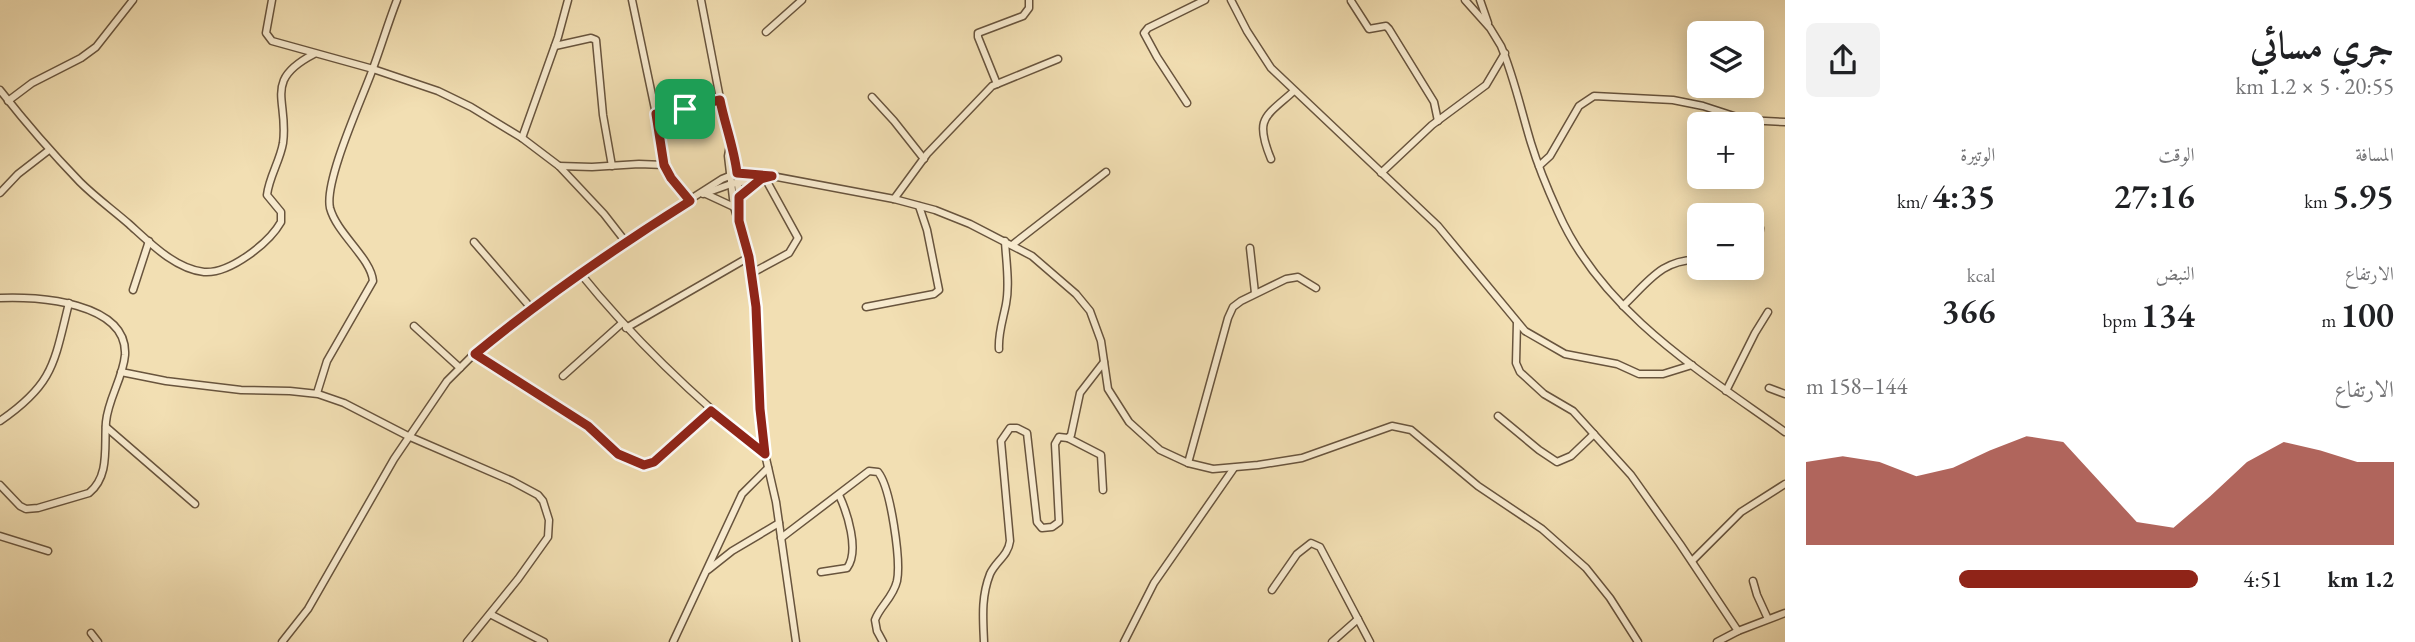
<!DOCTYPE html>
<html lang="ar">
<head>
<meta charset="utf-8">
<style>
	:root { --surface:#fff; --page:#f2f2f2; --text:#202124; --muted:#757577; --accent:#8f2418 }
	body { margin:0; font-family:"EB Garamond",Amiri,serif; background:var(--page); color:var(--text); direction:rtl; height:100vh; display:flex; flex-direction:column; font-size:26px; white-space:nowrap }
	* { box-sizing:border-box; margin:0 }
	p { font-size:23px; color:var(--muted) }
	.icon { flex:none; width:38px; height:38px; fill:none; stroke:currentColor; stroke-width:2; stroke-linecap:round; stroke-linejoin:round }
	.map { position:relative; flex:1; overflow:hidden; direction:ltr }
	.side { display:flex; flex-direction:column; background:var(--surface); width:630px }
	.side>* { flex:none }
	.controls { position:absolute; left:1687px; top:21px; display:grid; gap:14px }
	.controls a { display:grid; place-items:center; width:77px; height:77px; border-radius:10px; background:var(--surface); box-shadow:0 4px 18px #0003; font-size:35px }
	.pin { position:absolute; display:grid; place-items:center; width:60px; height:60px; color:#fff; margin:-30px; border-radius:14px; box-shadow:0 4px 10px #0006 }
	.round { display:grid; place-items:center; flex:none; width:74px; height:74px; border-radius:10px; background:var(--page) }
	.headline { display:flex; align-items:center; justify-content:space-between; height:119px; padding:0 21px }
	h1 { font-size:38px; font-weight:600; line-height:52px }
	.stats { display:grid; grid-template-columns:repeat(3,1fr); gap:10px; height:119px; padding:7px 21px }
	.stats div { display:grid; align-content:center }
	.stats b { font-size:35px; font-weight:600 }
	.stats small { font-size:19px; font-weight:400 }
	.stats p { font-size:19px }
	.chart { height:196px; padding:14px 21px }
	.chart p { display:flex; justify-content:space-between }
	.chart svg { width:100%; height:126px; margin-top:7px; fill:var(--accent); opacity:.7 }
	ul { padding:0 21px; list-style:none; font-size:23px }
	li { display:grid; grid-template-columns:112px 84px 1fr; align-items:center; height:52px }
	li i { height:18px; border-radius:9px; background:var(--accent) }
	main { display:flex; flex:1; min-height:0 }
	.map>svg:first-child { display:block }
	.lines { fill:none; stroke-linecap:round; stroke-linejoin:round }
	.minor-casing { stroke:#68543d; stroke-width:9 }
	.minor { stroke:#f7eace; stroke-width:6 }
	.route-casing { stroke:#fff; stroke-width:14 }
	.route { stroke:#8f2418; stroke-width:9 }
</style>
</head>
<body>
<main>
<section class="side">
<div class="headline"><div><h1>جري مسائي</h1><p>20:55 · 5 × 1.2 km</p></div><a class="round"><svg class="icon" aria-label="share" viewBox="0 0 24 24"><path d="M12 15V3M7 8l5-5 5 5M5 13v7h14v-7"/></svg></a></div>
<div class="stats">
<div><p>المسافة</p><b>5.95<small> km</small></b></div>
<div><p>الوقت</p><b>27:16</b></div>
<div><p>الوتيرة</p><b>4:35<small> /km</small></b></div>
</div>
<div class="stats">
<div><p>الارتفاع</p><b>100<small> m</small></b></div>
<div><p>النبض</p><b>134<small> bpm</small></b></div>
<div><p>kcal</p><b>366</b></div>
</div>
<div class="chart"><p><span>الارتفاع</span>144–158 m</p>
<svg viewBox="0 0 160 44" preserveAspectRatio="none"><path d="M0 44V15L10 13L20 15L30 20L40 17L50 11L60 6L70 8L80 22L90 36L100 38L110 27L120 15L130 8L140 11L150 15L160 15V44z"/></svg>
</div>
<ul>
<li><b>1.2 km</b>4:51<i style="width:61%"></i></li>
</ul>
</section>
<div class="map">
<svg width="1785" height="642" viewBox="0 0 1785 642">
	<rect width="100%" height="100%" fill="#f2dfb3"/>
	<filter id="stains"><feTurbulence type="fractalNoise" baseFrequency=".00286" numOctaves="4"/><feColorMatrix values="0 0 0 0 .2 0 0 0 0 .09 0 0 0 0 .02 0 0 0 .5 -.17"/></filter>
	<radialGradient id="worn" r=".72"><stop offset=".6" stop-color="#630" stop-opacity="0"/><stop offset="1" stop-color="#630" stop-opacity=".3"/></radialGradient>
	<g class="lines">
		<g class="minor-casing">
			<g id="minor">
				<polyline points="272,0 266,33 272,41 373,69 438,91 471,107 522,138 559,166 604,214 625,241"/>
				<polyline points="632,0 656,114 664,165 671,178 689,201"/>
				<polyline points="701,0 723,114 730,145 735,156 741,212 739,221"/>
				<polyline points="1231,0 1247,31 1271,68 1438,226 1525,331 1565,354 1617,364 1639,374 1663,374 1692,365"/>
				<path d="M1465,0L1490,28L1501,46C1514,77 1521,110 1531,143C1538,166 1548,190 1558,212C1602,312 1700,371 1785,432"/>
				<polyline points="1480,0 1488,23"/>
				<polyline points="1351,1 1369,29 1386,26 1389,29 1434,102 1438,121"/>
				<polyline points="766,32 802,0"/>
				<polyline points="555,46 591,38 596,40 603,115 612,166"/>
				<polyline points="997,84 978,37 978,33 1023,16 1029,8 1029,0"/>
				<path d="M0,90C25,122 52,153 80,182C95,197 113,210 129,224C149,242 175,269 204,272C230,274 269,243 281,222V212L267,195C269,177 280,161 283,143C289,100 262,81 314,54"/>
				<polyline points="872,97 894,121 924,159"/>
				<polyline points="8,101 32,83 81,58 96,47 133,0"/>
				<polyline points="1187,103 1157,57 1144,33 1148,28 1205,0"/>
				<polyline points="656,114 720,100"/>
				<polyline points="522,138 558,37 568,0"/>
				<polyline points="730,145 728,156 734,207 749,257 756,307 760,409 765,454 776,502 796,642"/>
				<path d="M1271,159C1254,118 1265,117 1294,91"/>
				<polyline points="559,166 592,167 639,164 664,165"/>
				<polyline points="1539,166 1550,156 1579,106 1594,96 1673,100 1703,106 1746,120 1785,122"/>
				<polyline points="1381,173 1432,125 1486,85 1505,53"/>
				<polyline points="0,193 18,174 49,150"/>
				<polyline points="703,194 731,184 767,177"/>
				<polyline points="706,194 734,207"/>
				<polyline points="739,197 756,182"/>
				<polyline points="894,199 927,154 992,86 1058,59"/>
				<polyline points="474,242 531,308"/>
				<polyline points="1012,245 1106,172"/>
				<polyline points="1250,248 1255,293"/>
				<polyline points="1744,268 1753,269 1756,265 1760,228"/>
				<path d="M580,273C635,341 697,400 765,454"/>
				<polyline points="752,273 789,253 798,238 765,178"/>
				<polyline points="133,290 149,241"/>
				<path d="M0,298C36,296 128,302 125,355C123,378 108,399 106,422C104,447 110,476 89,493L38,508L26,509L20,506L0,485"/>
				<path d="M1623,306C1648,282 1663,258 1699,260"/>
				<polyline points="866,307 934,294 939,290 927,230 919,206"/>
				<polyline points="1517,322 1516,363 1520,372 1544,394 1573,411 1631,475 1680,544 1738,631"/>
				<polyline points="414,326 460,368"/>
				<polyline points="626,328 749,257"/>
				<path d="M999,349C998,333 1003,320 1006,304C1010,284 1006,261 1005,241"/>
				<polyline points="475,354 588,427 618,454 644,465 654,462 711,411"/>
				<polyline points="121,372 166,381 241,390 290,391 318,394 344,403 408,436 512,481 538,495 543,501 549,520 548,537 518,579 467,642"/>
				<polyline points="563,376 621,324"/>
				<polyline points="1769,388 1785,394"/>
				<polyline points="1726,391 1755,333 1768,312"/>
				<path d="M317,393L327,361L373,281C371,258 337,234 330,208C324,181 362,99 372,71C381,47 388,23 397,0"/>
				<polyline points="1498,416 1539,450 1557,462 1571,456 1594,434"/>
				<path d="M0,421C54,384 54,363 69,303"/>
				<polyline points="106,427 195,504"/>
				<polyline points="1068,438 1101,455 1103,490"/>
				<polyline points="1188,463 1228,318 1233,307 1241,301 1286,279 1298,277 1316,288"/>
				<polyline points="0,536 48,551"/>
				<path d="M781,538L869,471L878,472C891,488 901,561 897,581C893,598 880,606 875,620L877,631L883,642"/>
				<polyline points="1692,561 1741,512 1785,484"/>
				<polyline points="708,570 732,551 779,523"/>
				<path d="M821,572L847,568C860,551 847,512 839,495"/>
				<polyline points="1753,581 1757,595 1768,619"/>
				<polyline points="1272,590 1297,554 1311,543 1320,547 1370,642"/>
				<polyline points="490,614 544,642"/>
				<polyline points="91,633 98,642"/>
				<polyline points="282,642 308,609 394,459 447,381 472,356 531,308 622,243 722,179 737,173 761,174 894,199 935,210 970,224 1032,256 1076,294 1090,311 1101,341 1108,389 1129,422 1160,450 1188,463 1213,469 1258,465 1302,458 1392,426 1411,430 1478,486 1542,529 1586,568 1610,598 1638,642"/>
				<polyline points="673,642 742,494 768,468"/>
				<path d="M984,642C983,618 981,597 990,574C996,561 1008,556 1010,541L1001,441L1010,428H1017L1027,433L1037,522L1042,528L1052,527L1059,522L1055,444L1059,437L1068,438L1071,435L1080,393L1104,362"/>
				<polyline points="1124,642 1154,583 1234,468"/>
				<polyline points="1332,642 1358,619"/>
				<polyline points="1717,642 1738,631 1785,613"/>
			</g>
		</g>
		<use href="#minor" class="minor"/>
	</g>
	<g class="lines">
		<g class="route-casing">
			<path id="route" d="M720,100C725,125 734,148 737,173L772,176L761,179L739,197V221L749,257L756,307L760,409L765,454L711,411L654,462L644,465L618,454L588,426L475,354C543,298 615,248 690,201L671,178L664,165L656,114Z"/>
		</g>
		<use href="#route" class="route"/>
	</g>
	<rect width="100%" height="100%" filter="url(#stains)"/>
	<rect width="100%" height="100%" fill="url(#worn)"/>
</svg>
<div class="controls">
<a><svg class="icon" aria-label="layers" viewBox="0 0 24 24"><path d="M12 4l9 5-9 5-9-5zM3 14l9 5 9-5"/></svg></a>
<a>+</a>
<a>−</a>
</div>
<div class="pin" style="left:685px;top:109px;background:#1e9e55"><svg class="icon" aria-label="arrive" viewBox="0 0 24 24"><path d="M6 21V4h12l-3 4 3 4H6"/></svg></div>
</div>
</main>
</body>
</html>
